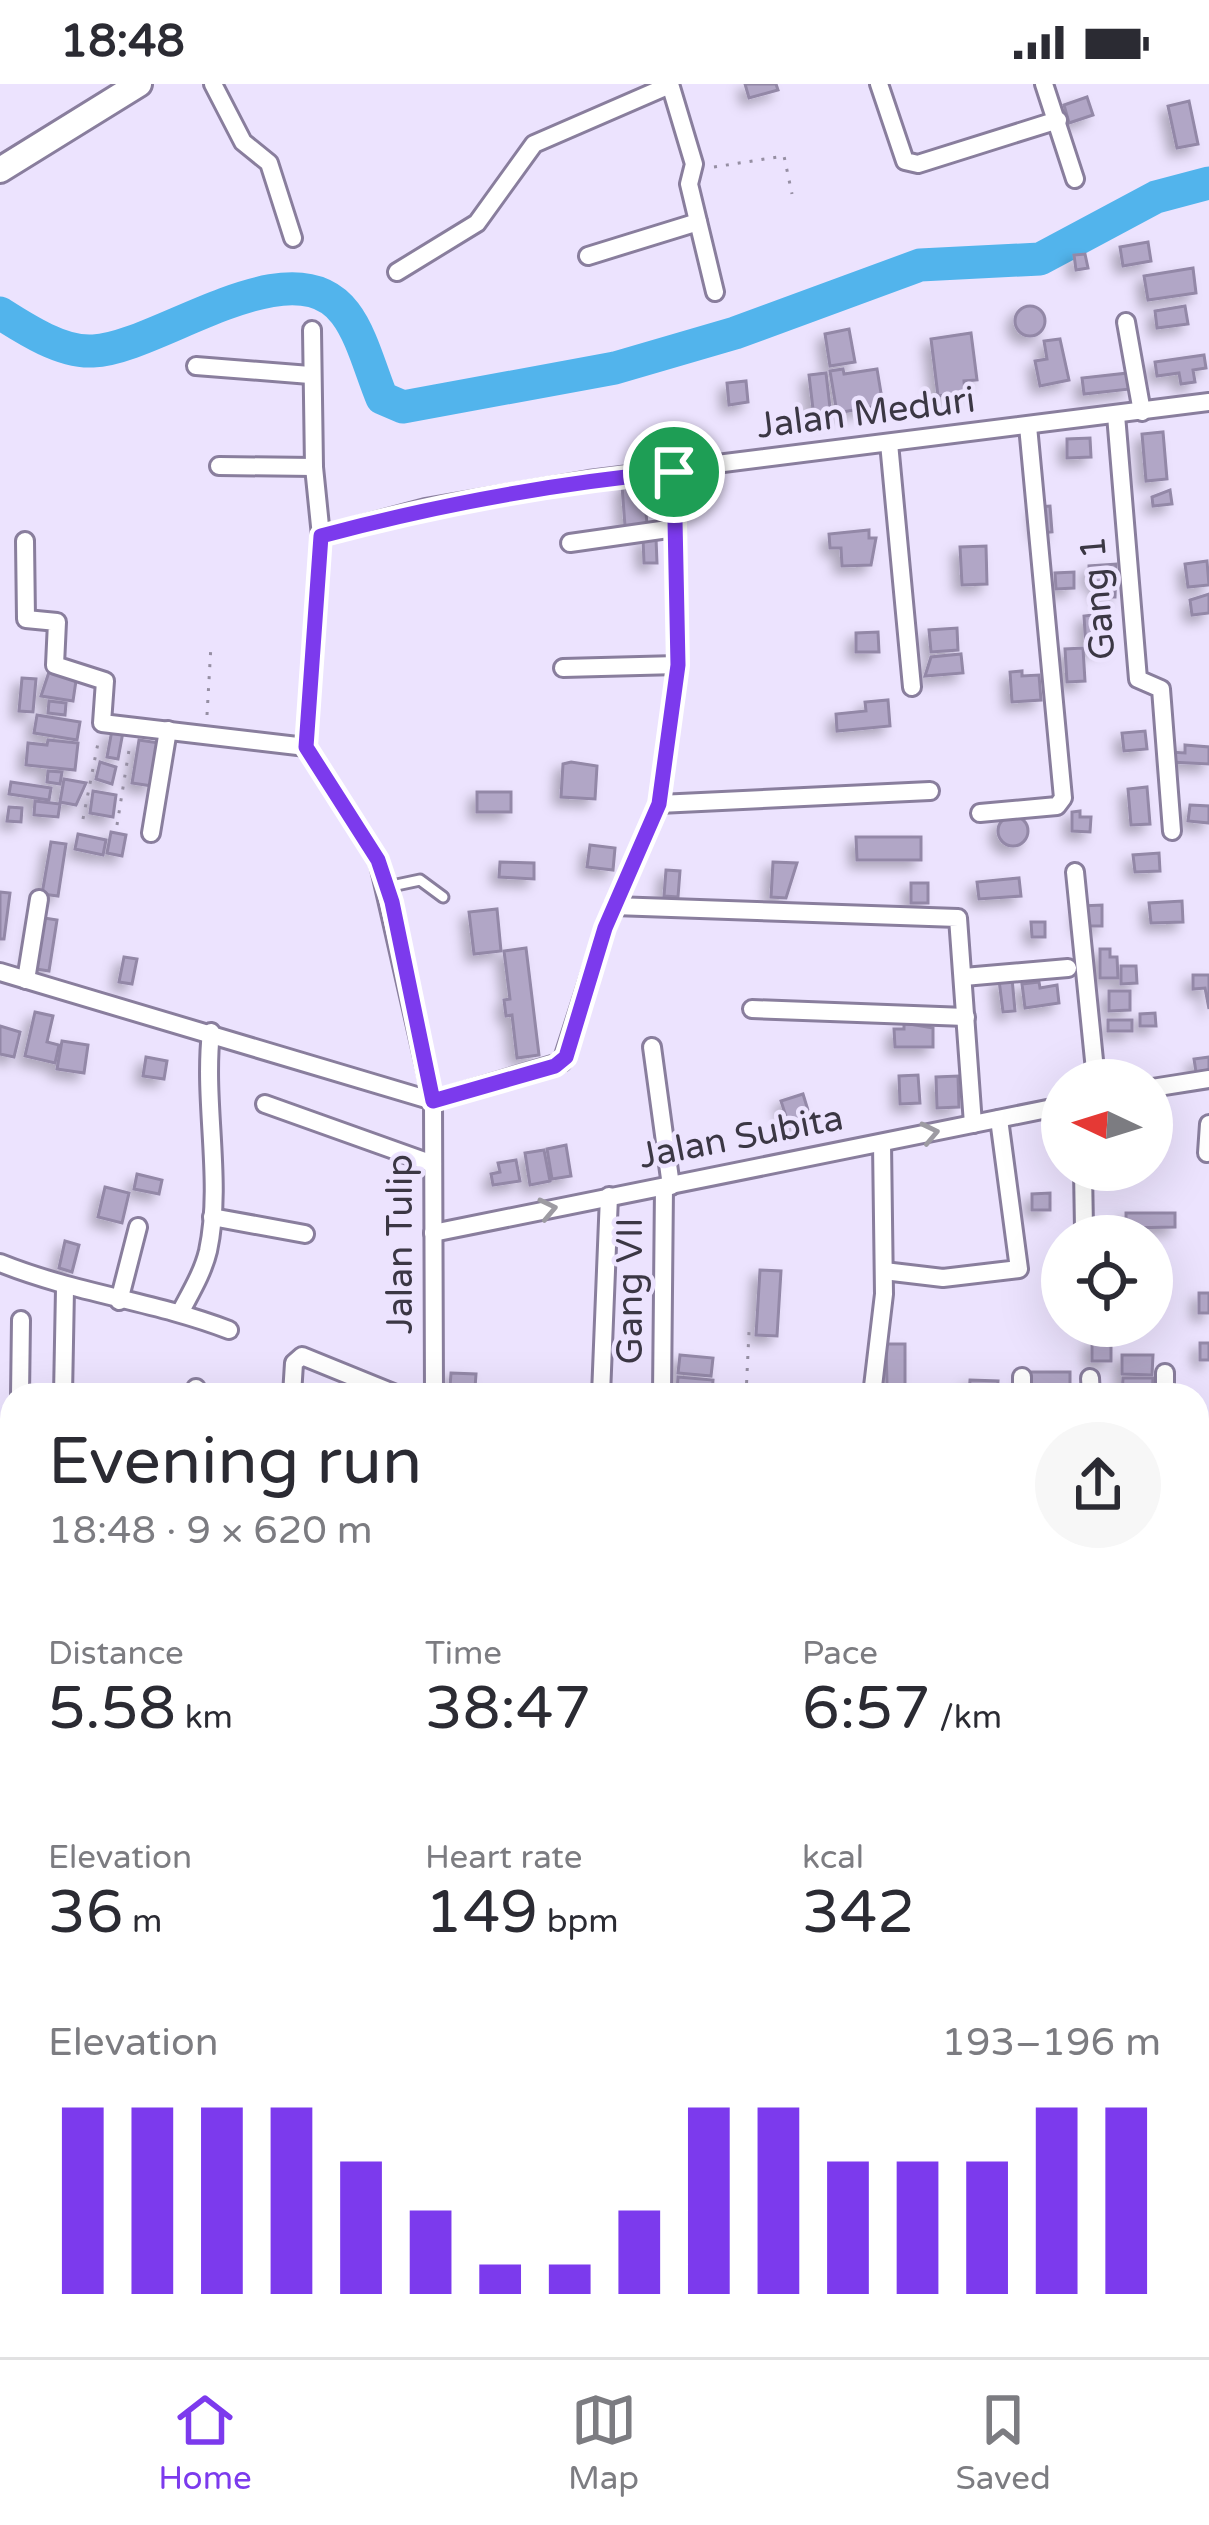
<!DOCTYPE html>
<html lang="en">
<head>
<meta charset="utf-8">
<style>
	:root { --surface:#fff; --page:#f7f7f7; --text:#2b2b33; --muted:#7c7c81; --line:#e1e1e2; --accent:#7c3aed }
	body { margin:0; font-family:"Varela Round",sans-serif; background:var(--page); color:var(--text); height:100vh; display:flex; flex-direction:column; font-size:45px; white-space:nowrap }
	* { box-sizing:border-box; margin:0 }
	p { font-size:39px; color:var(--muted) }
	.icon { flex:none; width:66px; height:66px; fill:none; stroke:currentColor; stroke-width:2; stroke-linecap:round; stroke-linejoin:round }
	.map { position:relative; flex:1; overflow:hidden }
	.details { position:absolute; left:0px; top:1299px; width:1209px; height:975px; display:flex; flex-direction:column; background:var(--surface); border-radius:36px 36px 0 0; box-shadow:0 12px 48px #0002 }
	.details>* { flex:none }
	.needle { width:78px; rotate:274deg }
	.buttons { position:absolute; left:1041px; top:975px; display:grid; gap:24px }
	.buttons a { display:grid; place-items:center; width:132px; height:132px; border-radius:50%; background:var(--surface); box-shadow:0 12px 48px #0002; font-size:60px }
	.pin { position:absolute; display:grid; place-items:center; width:102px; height:102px; color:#fff; margin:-51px; border:6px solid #fff; border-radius:50%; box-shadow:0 3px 12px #0007 }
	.round { display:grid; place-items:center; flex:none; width:126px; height:126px; border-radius:63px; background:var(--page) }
	.overview { display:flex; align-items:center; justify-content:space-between; height:204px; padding:0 48px }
	h1 { font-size:66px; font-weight:600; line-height:90px }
	.metrics { display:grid; grid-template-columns:repeat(3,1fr); gap:18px; height:204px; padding:12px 48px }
	.metrics div { display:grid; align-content:center }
	.metrics b { font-size:60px; font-weight:600 }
	.metrics small { font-size:33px; font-weight:400 }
	.metrics p { font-size:33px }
	.chart { height:336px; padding:24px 48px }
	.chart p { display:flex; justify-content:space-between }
	.chart svg { width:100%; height:216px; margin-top:12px; stroke:var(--accent); stroke-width:6 }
	.status { display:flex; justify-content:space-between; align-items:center; height:84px; padding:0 60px; background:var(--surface); direction:ltr }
	.status svg { height:33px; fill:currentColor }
	.menu { display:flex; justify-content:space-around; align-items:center; height:168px; border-top:3px solid var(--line); background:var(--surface); font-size:33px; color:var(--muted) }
	.menu a { display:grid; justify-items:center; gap:6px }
	.menu .selected { color:var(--accent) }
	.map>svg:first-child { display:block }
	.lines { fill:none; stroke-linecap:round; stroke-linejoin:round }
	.river { stroke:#52b4ec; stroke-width:33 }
	.building { fill:#b1a6c6; stroke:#9388a7; stroke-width:3; filter:url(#shadow) }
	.lane-casing { stroke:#897e9d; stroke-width:15 }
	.street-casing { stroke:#897e9d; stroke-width:22 }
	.secondary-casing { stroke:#897e9d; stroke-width:30 }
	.path { stroke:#968fa3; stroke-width:3; stroke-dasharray:3 9; stroke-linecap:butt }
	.lane { stroke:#fff; stroke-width:9 }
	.street { stroke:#fff; stroke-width:16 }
	.secondary { stroke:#fff; stroke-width:24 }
	.oneway { stroke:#9d9ba2 }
	.route-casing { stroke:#fff; stroke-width:24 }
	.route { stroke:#7c3aed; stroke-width:15 }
	.labels { text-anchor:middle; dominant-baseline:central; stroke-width:9; stroke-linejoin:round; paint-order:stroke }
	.street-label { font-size:36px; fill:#3b3744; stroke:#ece3fe }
</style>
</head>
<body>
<div class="status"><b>18:48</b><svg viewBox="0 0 49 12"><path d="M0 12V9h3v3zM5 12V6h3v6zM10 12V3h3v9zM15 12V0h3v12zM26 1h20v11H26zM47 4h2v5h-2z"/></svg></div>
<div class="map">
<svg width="1209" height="2273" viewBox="0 0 1209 2273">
	<defs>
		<filter id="shadow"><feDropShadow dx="-7" dy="7" stdDeviation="6" flood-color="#0004"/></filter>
	</defs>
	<rect width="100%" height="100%" fill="#ece3fe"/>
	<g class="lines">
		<path class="river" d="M0,229C25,245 62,269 93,267C157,265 291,158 345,229C362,251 371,288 382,314L403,323L615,284L735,249L920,181L1040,175L1156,113L1209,99"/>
	</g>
	<g class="building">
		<polygon points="745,0 776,0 778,6 749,14"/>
		<polygon points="1087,13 1093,31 1069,39 1064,21"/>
		<polygon points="1189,17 1198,60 1177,64 1168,22"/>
		<polygon points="1148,158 1151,177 1123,182 1120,163"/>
		<polygon points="1085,170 1088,184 1076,186 1074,171"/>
		<polygon points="1193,184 1196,209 1148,216 1144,192"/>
		<circle cx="1030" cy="237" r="15"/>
		<polygon points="1185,222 1188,240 1157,244 1155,227"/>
		<polygon points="849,245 855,278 830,282 825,250"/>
		<polygon points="971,249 977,296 964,297 965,308 938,312 931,255"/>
		<polygon points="1060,255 1069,296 1040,302 1035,277 1047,275 1044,257"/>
		<polygon points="1204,271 1206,284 1193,286 1195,298 1181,300 1179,289 1157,292 1155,278"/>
		<polygon points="843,285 844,290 877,285 883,321 837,329 830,287"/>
		<polygon points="826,289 831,332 814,334 809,291"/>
		<polygon points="1128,289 1130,305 1084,310 1082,294"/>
		<polygon points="746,297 748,318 729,321 727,299"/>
		<polygon points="1163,348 1167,395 1146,397 1142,350"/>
		<polygon points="1090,354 1091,373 1067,374 1067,355"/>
		<polygon points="643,396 647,440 625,442 622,402"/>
		<polygon points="1170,406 1172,420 1153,422 1152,413"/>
		<polygon points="1050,422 1052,448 1040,449 1037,423"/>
		<polygon points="869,446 869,454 876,454 871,481 842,482 841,464 830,464 829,450"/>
		<polygon points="656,454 657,479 644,479 643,455"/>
		<polygon points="986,462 987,500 962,501 960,463"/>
		<polygon points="1207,477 1209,501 1188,503 1185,480"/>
		<polygon points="1116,480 1115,513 1099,513 1098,498 1089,498 1089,482"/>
		<polygon points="1074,488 1074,504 1056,505 1055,489"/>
		<polygon points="1209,510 1209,529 1192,531 1190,516"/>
		<polygon points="1102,530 1102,538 1110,538 1111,562 1086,565 1084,532"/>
		<polygon points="957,544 958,566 931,568 929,546"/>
		<polygon points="878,548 879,568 856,568 856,549"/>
		<polygon points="1083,564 1085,597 1067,598 1065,565"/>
		<polygon points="961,570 963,589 925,592 931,573"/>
		<polygon points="50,585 77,590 73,617 41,612"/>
		<polygon points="1022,587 1022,592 1039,591 1041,616 1012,618 1010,588"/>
		<polygon points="22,594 36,595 33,628 19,627"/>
		<polygon points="888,616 890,642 837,647 836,630 866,627 865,618"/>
		<polygon points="49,617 66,619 65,631 48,629"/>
		<polygon points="37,631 80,638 77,656 34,649"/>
		<polygon points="112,646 123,648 118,675 107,673"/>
		<polygon points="1145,647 1147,665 1124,667 1122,649"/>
		<polygon points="48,656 78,659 75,686 26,681 28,659 47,661"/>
		<polygon points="139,656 159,659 152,702 132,699"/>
		<polygon points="1185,661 1209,663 1209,680 1170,678 1170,668 1185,669"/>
		<polygon points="100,678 116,683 112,700 96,695"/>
		<polygon points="571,678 597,682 595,715 561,713 563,680"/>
		<polygon points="48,687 62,688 60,700 47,698"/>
		<polygon points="64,695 86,699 76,721 60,718"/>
		<polygon points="11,698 51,704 49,716 9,710"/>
		<polygon points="1147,703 1150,740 1131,741 1128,705"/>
		<polygon points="93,707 116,711 113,733 90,729"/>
		<rect x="477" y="708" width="34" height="20"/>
		<polygon points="35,717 60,720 58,733 34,731"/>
		<polygon points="1190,721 1209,722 1209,739 1188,737"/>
		<polygon points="9,723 22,724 21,738 7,737"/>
		<polygon points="1080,727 1080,733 1091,733 1090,748 1072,747 1072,728"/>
		<circle cx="1013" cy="747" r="15"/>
		<polygon points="111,748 126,751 122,772 107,769"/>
		<polygon points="78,750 106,756 103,771 75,765"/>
		<polygon points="856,753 921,753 921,776 857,776"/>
		<polygon points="51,758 66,760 58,812 42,810"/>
		<polygon points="590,761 615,764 613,786 587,783"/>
		<polygon points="1159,769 1160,787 1135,788 1133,771"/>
		<polygon points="500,778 534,779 534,795 499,793"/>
		<polygon points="773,778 797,779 786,814 771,813"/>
		<polygon points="666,786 680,787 678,813 664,812"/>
		<polygon points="1019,794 1021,812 979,815 977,798"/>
		<rect x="911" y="799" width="17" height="20"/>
		<polygon points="0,808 10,809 4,855 0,855"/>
		<polygon points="1182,817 1183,838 1151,839 1149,819"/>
		<polygon points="1102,821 1102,842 1081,842 1081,822"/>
		<polygon points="497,825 501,867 474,870 469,828"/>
		<polygon points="38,833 57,836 49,887 30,884"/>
		<polygon points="1031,838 1045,838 1045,853 1032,853"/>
		<polygon points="526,864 539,971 517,974 512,931 506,932 504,916 510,915 504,867"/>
		<polygon points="1100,865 1110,865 1110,873 1117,873 1118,894 1100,894"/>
		<polygon points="124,873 137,875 132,900 119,898"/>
		<polygon points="1121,882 1136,882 1137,899 1121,900"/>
		<polygon points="1193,891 1209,891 1209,925 1205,904 1193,905"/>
		<polygon points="1012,894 1015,927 1003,928 999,896"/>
		<polygon points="1039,898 1040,904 1057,901 1059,919 1025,924 1022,900"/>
		<polygon points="1109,907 1130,907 1130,926 1109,927"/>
		<polygon points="35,928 53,932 47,958 59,961 55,979 25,972"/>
		<polygon points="1155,929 1156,942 1140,942 1140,930"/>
		<rect x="1108" y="936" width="24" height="11"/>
		<polygon points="904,939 933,944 933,963 895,963 894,945 904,945"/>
		<polygon points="0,942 20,948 14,973 0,970"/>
		<polygon points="62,957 88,961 84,989 57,985"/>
		<polygon points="146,973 167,977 164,995 143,992"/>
		<polygon points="1209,973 1209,986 1196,988 1194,975"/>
		<polygon points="918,991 920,1019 900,1020 899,992"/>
		<polygon points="958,992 959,1023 937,1024 936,993"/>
		<polygon points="803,1010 811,1036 789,1042 781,1017"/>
		<polygon points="566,1061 571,1092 552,1095 547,1065"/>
		<polygon points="544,1066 550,1097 530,1101 525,1069"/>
		<polygon points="516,1076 520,1097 493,1101 491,1090 500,1088 498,1079"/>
		<polygon points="137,1090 162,1096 159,1110 134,1105"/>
		<polygon points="105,1103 129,1109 122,1139 98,1133"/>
		<polygon points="1050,1109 1050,1126 1032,1126 1032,1110"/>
		<polygon points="1126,1129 1175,1129 1175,1143 1126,1144"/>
		<polygon points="65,1157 79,1161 72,1188 59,1184"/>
		<polygon points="760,1186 781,1187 777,1252 756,1251"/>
		<rect x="1199" y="1209" width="10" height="20"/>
		<polygon points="1092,1256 1111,1257 1111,1277 1092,1277"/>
		<rect x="1200" y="1259" width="9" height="17"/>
		<polygon points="886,1260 905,1260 905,1301 887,1301"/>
		<polygon points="680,1271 713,1274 711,1292 678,1289"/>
		<polygon points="1122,1271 1153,1271 1152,1291 1122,1290"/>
		<rect x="1027" y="1288" width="43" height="16"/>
		<polygon points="451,1289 476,1290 475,1304 450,1303"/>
		<polygon points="678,1293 713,1296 712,1310 677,1308"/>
		<polygon points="1123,1294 1153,1294 1152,1311 1122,1311"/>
		<polygon points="970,1296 998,1297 997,1311 969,1311"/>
		<rect x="1197" y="1722" width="12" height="71"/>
		<polygon points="1197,1803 1209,1804 1209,1856 1197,1856"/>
		<polygon points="1201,2211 1209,2212 1209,2229 1200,2228"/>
		<polygon points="1121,2262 1135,2262 1135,2273 1116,2273"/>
	</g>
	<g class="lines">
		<g class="lane-casing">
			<g id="lane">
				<polyline points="387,803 420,796 443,813"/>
				<polyline points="0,1932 12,1890"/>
				<polyline points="193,2262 193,2273"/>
				<polyline points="172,2273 179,2262"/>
			</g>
		</g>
		<g class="street-casing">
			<g id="street">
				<polyline points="213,0 243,58 269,79 293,154"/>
				<polyline points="670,0 694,80 689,100 715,208"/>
				<polyline points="879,0 905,77 918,80 1058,36"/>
				<polyline points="1044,0 1075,95"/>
				<polyline points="588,172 698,138"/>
				<polyline points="397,188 477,139 534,60 670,1"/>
				<polyline points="1126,238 1142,328"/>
				<polyline points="312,246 314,383 321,452 306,663 378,776 433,1017 434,1311"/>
				<polyline points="196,282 310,291"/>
				<polyline points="1116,331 1138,595 1161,605 1172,747"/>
				<polyline points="889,359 912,603"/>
				<polyline points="219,382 314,383"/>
				<polyline points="321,452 425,424 589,396 1209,318"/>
				<polyline points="25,457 26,535 57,538 55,581 105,597 102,639 306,663"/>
				<polyline points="570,459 675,444"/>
				<polyline points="563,584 678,581"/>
				<polyline points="659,720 930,707"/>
				<polyline points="980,729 1057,722 1063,714 1028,342"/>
				<polyline points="151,749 168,646"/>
				<polyline points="1075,788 1096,996"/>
				<polyline points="614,822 958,834 973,1040"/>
				<polyline points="0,888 433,1017 562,978 605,845 659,720 678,581 674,388"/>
				<polyline points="964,893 1068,884"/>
				<polyline points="26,896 39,815"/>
				<polyline points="752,925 966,933"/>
				<polyline points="652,963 671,1102"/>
				<polyline points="1152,1004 1209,995"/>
				<polyline points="265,1020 433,1080"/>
				<polyline points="1207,1069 1209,1040"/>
				<polyline points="1083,1086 1084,1145"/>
				<polyline points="212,1133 305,1150"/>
				<polyline points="433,1149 1062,1022"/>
				<path d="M0,1179C77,1210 154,1217 229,1246"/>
				<polyline points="884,1187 943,1194 1019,1185 999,1035"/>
				<polyline points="119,1217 138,1143"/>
				<path d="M181,1227C191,1208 203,1188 208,1167C223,1097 203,1020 211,948"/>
				<polyline points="1165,1289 1165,1311"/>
				<polyline points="1090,1294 1091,1311"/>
				<polyline points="20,1311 21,1236"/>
				<polyline points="63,1311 65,1205"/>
				<polyline points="196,1311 196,1304"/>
				<polyline points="292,1311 294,1279 302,1272 398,1311"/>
				<polyline points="601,1311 609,1112"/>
				<polyline points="662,1311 664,1103"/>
				<polyline points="872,1311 884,1210 882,1059"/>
				<polyline points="1022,1311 1022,1293"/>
				<polyline points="0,1479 12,1479"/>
				<polyline points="6,1850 12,1787"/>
				<polyline points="0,2135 12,2078"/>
				<polyline points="83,2273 85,2262"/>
				<polyline points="368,2273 369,2262"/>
				<polyline points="452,2273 455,2262"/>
				<polyline points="521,2273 524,2262"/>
				<polyline points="590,2273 592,2262"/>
				<polyline points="869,2273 871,2262"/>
				<polyline points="1075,2273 1076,2262"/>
			</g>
		</g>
		<g class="secondary-casing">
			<g id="secondary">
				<polyline points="0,86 139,0"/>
				<polyline points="0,1849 12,1851"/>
				<polyline points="1197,2042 1209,2044"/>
			</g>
		</g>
		<g class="path">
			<polyline points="714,83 784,72 792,110"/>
			<polyline points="207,631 211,561"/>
			<polyline points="83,735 99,654"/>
			<polyline points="117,741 130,660"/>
			<polyline points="746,1311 749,1248"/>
		</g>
		<use href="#lane" class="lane"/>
		<use href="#street" class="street"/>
		<use href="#secondary" class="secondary"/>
	</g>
	<defs><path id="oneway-chevron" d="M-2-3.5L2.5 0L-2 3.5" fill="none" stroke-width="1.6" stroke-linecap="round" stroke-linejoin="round" transform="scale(3)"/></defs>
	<g class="oneway">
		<use href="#oneway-chevron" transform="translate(930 1049) rotate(-12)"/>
		<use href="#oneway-chevron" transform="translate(548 1125) rotate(-12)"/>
	</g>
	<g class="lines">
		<g class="route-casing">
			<path id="route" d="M674,388L678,581L659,720L605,844L566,973L555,982L433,1017L392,818L378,776L306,663L321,452C437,421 554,399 674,388Z"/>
		</g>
		<use href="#route" class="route"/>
	</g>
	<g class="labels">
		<g class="street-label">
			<text transform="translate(866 329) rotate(-7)">Jalan Meduri</text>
			<text transform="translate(1098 514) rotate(-95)">Gang 1</text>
			<text transform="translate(741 1053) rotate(-11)">Jalan Subita</text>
			<text transform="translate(400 1160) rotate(-90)">Jalan Tulip</text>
			<text transform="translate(630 1207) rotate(-90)">Gang VII</text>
		</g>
	</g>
</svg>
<div class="buttons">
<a><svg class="needle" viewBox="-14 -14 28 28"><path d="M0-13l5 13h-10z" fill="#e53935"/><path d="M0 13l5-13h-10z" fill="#7c7c81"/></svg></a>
<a><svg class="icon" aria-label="locate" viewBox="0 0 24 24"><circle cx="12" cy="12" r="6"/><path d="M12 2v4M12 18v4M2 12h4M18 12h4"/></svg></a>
</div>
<div class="pin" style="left:674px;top:388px;background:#1e9e55"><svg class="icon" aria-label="arrive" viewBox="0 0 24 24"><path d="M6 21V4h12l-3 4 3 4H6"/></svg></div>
<section class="details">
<div class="overview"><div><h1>Evening run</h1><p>18:48 · 9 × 620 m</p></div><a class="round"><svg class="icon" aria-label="share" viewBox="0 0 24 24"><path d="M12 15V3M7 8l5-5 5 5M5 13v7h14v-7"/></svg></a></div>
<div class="metrics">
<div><p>Distance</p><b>5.58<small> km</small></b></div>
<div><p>Time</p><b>38:47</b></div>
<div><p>Pace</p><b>6:57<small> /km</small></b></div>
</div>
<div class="metrics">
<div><p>Elevation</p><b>36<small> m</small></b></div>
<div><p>Heart rate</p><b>149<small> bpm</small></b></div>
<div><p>kcal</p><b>342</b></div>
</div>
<div class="chart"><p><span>Elevation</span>193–196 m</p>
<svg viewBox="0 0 160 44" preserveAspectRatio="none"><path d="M5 44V6M15 44V6M25 44V6M35 44V6M45 44V17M55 44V27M65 44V38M75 44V38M85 44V27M95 44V6M105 44V6M115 44V17M125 44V17M135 44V17M145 44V6M155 44V6"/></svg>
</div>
</section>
</div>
<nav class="menu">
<a class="selected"><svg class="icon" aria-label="home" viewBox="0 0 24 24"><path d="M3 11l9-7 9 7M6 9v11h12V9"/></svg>Home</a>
<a><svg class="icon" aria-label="map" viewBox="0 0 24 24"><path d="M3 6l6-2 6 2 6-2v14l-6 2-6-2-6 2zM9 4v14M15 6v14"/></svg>Map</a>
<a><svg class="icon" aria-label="saved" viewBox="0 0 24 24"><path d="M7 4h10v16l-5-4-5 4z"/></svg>Saved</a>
</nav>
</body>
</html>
